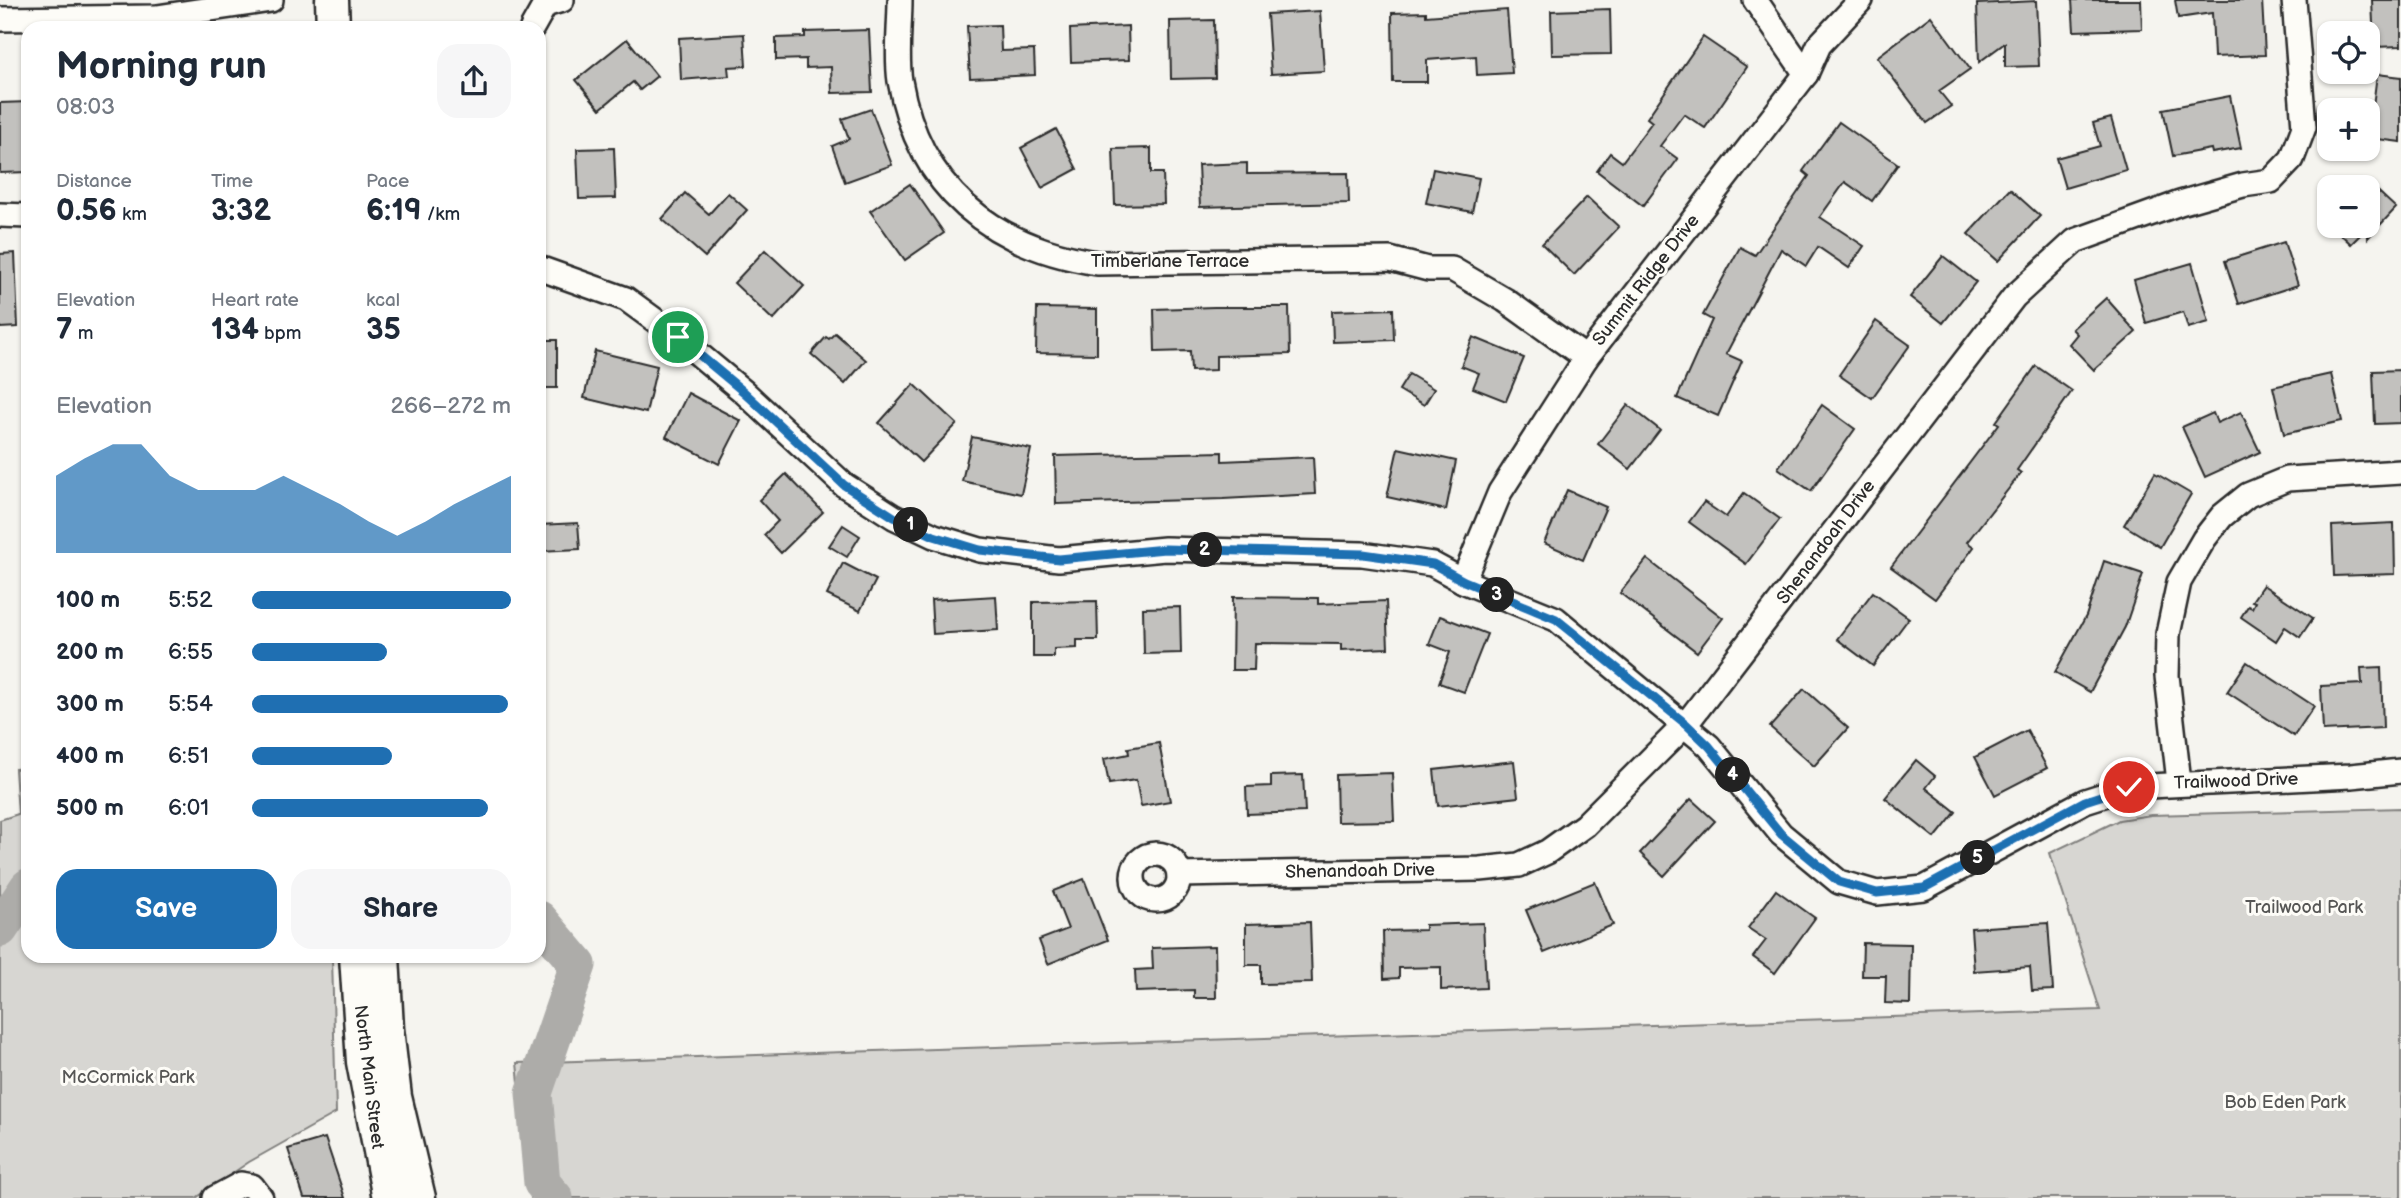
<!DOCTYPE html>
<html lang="en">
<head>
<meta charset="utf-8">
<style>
	:root { --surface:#fff; --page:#f6f6f7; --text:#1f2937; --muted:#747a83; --accent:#1f6fb2 }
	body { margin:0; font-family:"Balsamiq Sans",sans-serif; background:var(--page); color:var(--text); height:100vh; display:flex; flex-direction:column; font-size:26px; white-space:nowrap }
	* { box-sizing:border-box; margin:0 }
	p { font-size:23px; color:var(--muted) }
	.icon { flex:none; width:38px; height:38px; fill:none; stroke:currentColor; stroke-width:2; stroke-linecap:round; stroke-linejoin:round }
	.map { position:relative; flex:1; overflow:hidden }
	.panel { position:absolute; left:21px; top:21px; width:525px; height:942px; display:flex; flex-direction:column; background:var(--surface); border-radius:21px; box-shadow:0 2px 5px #0004 }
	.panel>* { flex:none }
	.buttons { position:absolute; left:2317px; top:21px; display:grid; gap:14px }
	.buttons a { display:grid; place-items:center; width:63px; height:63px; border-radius:14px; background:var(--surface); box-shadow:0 2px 5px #0004; font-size:35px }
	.pin { position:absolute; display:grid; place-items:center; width:60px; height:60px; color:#fff; margin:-30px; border:4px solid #fff; border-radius:50%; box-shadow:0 2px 7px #0007 }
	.km { position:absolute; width:35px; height:35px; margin:-18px; border-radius:50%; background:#222; color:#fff; font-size:19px; line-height:35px; text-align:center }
	.round { display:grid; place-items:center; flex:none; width:74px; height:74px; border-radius:21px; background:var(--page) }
	.summary { display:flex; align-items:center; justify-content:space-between; height:119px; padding:0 35px }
	h1 { font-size:38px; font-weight:600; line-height:52px }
	.metrics { display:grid; grid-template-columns:repeat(3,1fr); gap:10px; height:119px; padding:7px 35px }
	.metrics div { display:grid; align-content:center }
	.metrics b { font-size:30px; font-weight:600 }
	.metrics small { font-size:19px; font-weight:400 }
	.metrics p { font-size:19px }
	.chart { height:196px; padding:14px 35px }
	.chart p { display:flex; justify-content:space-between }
	.chart svg { width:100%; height:126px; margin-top:7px; fill:var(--accent); opacity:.7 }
	.button { display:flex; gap:14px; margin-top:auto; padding:14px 35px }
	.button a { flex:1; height:80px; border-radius:21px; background:var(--accent); color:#fff; font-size:28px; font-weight:600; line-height:80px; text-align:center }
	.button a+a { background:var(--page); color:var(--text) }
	ul { padding:0 35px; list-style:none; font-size:23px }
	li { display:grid; grid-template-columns:112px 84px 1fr; align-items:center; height:52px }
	li i { height:18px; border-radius:9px; background:var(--accent) }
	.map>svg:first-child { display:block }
	.green { fill:#d7d6d2; stroke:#81807e; stroke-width:2 }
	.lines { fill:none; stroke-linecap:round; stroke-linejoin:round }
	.river { stroke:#adaca9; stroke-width:37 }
	.building { fill:#c2c1be; stroke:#2b2b2b; stroke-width:2 }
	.minor-casing { stroke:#2b2b2b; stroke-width:28 }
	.secondary-casing { stroke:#2b2b2b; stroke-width:37 }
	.minor { stroke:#fdfcf7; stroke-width:23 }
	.secondary { stroke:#fdfcf7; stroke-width:32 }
	.route-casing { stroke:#fff; stroke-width:14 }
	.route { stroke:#1f6fb2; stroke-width:9 }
	.labels { text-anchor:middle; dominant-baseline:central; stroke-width:6; stroke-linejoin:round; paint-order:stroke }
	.street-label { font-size:18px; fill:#2b2b2b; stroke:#fdfcf7 }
	.park-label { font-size:18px; fill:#565655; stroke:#fdfcf7 }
</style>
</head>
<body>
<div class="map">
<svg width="2401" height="1198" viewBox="0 0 2401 1198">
	<rect width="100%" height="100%" fill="#f5f4ef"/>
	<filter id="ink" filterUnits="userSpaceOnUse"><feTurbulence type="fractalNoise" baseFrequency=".0143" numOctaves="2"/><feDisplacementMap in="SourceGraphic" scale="14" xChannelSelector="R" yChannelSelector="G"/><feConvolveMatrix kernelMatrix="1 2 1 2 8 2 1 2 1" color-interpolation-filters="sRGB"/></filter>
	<g filter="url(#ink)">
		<g class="green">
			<polygon points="28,768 28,956 332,956 336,1113 249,1162 196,1198 0,1198 0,820 18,814 15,769"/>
			<polygon points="2401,808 2401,1198 531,1198 517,1063 2100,1010 2050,853 2119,820 2151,815"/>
		</g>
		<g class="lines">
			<g class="river">
				<polyline points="539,919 578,965 534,1093 542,1183 555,1198"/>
				<polyline points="0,929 28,887"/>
			</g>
		</g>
		<g class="building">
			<polygon points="2072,0 2141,0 2142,29 2074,31"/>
			<polygon points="2175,0 2262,0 2265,55 2214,57 2212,13 2178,18"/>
			<polygon points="2372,0 2401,0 2401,46 2374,47"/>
			<polygon points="2036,1 2039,66 2005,67 2005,43 1979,62 1977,4"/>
			<polygon points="1610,9 1611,54 1552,55 1551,11"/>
			<polygon points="1507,10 1512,73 1477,75 1476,56 1427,60 1427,82 1393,82 1392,13 1426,12 1426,16"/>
			<polygon points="1320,11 1324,71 1271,74 1267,14"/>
			<polygon points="1931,16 1970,69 1939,91 1951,106 1927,123 1877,57"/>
			<polygon points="1214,20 1215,78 1171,79 1170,21"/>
			<polygon points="1000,25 1001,51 1034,50 1035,75 970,78 967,26"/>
			<polygon points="1128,26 1129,60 1071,62 1070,29"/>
			<polygon points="869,30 872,92 832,93 831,67 806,68 806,59 776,60 776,38 805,37 805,32"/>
			<polygon points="744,34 746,66 728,67 729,76 681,80 679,38"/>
			<polygon points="1703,37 1747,67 1705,128 1684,114 1660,146 1678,159 1643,206 1597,171 1610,153 1622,162 1652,122 1647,118"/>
			<polygon points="627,39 657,76 640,90 633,82 600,109 576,80"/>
			<polygon points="2377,74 2401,77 2401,142 2369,138"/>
			<polygon points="2230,96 2241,148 2212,153 2211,149 2173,156 2163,109"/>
			<polygon points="28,102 28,172 0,173 0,103"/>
			<polygon points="871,109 892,165 845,182 832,146 849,139 842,119"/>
			<polygon points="2111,118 2126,170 2065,188 2056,158 2100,146 2093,123"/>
			<polygon points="1839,122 1898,164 1872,201 1845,182 1820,217 1864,246 1849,268 1818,247 1806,266 1781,249 1726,354 1742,361 1718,416 1677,398 1712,320 1703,315 1740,247 1755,255 1809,176 1803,171"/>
			<polygon points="1056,129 1077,169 1042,188 1021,148"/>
			<polygon points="614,148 616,198 579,199 577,149"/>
			<polygon points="1151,148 1151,173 1163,173 1164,204 1115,205 1113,149"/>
			<polygon points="1247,163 1247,174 1348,173 1349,203 1200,207 1198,165"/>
			<polygon points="1433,169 1479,178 1472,212 1426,203"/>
			<polygon points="2368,182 2396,208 2368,238 2368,227 2351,244 2332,226 2368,226"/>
			<polygon points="910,184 944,233 905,260 870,211"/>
			<polygon points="2010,189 2040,216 1998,261 1968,234"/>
			<polygon points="685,193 709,214 728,193 747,210 705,257 662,219"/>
			<polygon points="1587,197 1619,227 1574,275 1542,244"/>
			<polygon points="2284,242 2298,285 2239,304 2225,261"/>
			<polygon points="765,250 804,286 773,320 734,283"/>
			<polygon points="15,253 18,327 0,328 0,254"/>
			<polygon points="1943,256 1976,282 1943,323 1910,297"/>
			<polygon points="2192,263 2209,322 2188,328 2183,312 2146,323 2134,280"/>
			<polygon points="2106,298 2136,332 2094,370 2069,344 2077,334 2072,329"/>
			<polygon points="1214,307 1289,307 1290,354 1216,356 1216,370 1191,371 1190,351 1155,352 1154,309"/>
			<polygon points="1037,308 1097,309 1097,354 1036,353"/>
			<polygon points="1393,309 1394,340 1333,342 1332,311"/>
			<polygon points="1876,321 1910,345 1872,398 1839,375"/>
			<polygon points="835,333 866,360 845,384 811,354 826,337 829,339"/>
			<polygon points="1473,337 1524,358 1506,401 1473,388 1479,373 1461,366"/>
			<rect x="539" y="340" width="18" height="48"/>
			<polygon points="595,351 657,366 646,413 584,398"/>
			<polygon points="2036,366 2072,391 2017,470 2021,473 1967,542 1974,547 1935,599 1891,567 1999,424 1996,422"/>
			<polygon points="2401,370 2401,423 2375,424 2373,371"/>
			<polygon points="1409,374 1434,389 1424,405 1399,390"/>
			<polygon points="2331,374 2342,421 2284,434 2273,387"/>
			<polygon points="914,384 957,424 921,462 879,423"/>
			<polygon points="688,393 741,421 719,464 666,437"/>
			<polygon points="1628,405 1660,430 1630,469 1598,444"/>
			<polygon points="1822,405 1855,429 1811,491 1778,468"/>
			<polygon points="2241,412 2260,452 2205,477 2182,427 2213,413 2217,423"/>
			<polygon points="972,437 1031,449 1021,494 962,481"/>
			<polygon points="1398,448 1456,461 1446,510 1387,497"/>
			<polygon points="1222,452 1222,461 1313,457 1315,494 1223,499 1056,504 1055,456"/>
			<polygon points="2155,473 2191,494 2160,547 2124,525"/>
			<polygon points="786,474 823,512 781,553 764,535 778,521 759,500"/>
			<polygon points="1567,490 1606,507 1583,560 1544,543"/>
			<polygon points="1744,493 1780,519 1746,564 1689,522 1704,502 1726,517"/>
			<polygon points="578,523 580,549 539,551 539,525"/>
			<polygon points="2394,523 2395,574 2334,576 2332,526"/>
			<polygon points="843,525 860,536 847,557 829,546"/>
			<polygon points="1647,559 1723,618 1697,652 1620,593"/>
			<polygon points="2104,561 2143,574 2125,627 2090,692 2055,672 2086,616"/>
			<polygon points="843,563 876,580 860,611 827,595"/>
			<polygon points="2263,585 2313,618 2300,637 2285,627 2276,641 2241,617 2248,606 2252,608 2255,602 2252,601"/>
			<polygon points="1873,592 1909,618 1873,666 1837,639"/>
			<polygon points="996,596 998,630 933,634 931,600"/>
			<polygon points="1233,597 1318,598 1318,604 1386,601 1388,648 1341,650 1341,644 1255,643 1254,670 1232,670"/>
			<polygon points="1097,601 1098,640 1077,640 1077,648 1054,649 1054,657 1033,657 1033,602"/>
			<polygon points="1180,607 1181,653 1144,654 1143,608"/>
			<polygon points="1440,616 1487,634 1464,692 1439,683 1450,652 1429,644"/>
			<polygon points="2247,662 2314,706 2294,736 2227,692"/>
			<polygon points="2381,667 2383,728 2323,731 2321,686 2362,684 2361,668"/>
			<polygon points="1804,689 1848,728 1814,766 1770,727"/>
			<polygon points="2027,730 2047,768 1995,795 1975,757"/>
			<polygon points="1159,743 1170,801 1141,806 1136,780 1109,784 1104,759 1129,754 1128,748"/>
			<polygon points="1916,760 1935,776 1926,788 1956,812 1935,838 1885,798"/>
			<polygon points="1514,761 1518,797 1438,806 1434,770"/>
			<polygon points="1392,773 1394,821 1337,822 1336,775"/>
			<polygon points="1303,775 1305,812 1247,814 1246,787 1271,786 1271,776"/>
			<polygon points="1691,799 1715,821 1664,876 1640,853"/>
			<polygon points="1084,879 1108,940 1048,964 1039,940 1068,929 1053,891"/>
			<polygon points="1595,882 1613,925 1544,953 1526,910"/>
			<polygon points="1776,890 1815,918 1775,973 1753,957 1766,940 1748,928"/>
			<polygon points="1310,922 1312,983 1261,984 1261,965 1246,965 1246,924"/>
			<polygon points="1483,923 1486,988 1441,990 1441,967 1399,968 1399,978 1384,979 1383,931 1425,930 1425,925"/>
			<polygon points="2048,923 2053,990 2032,991 2030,967 1974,971 1971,928"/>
			<polygon points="1863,943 1911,944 1910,1004 1885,1003 1886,976 1862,976"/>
			<polygon points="1215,946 1216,998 1194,998 1194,990 1136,992 1135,970 1153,969 1152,948"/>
			<polygon points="325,1138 345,1198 304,1198 288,1149"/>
		</g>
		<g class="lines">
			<g class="minor-casing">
				<g id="minor">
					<path d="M900,0C900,26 896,55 900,81C919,189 992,247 1097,263L1390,259L1428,269H1452L1505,300L1586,358"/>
					<polyline points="1755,0 1806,74"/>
					<polyline points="0,19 157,17 271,0"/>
					<polyline points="532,28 545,5 562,0"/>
					<polyline points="0,215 28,216"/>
					<polyline points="539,268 626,299 678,337 744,392 844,485 894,517 934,536 980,550 1059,559 1165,549 1362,554 1432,564 1463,581 1556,619 1709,746 1781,834 1839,882 1877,893 1924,888 2085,801 2129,787 2351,776 2401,771"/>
					<polyline points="1463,581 1500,492 1586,358 1806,74 1819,45 1861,0"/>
					<polyline points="2179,782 2167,676 2168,634 2179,582 2204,539 2222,516 2248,495 2287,479 2401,472"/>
					<circle cx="1156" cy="877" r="23"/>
					<polyline points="1179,875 1480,869 1519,865 1547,852 1585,825 1686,724 2014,297 2075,241 2180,203 2243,185 2271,181 2292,159 2304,127 2294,0"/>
					<polyline points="215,1198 241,1184 252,1186 261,1198"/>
				</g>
			</g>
			<g class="secondary-casing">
				<g id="secondary">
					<polyline points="332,0 333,28"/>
					<polyline points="356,956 363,1062 389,1198"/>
					<polyline points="383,956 387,1029 395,1097 419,1198"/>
				</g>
			</g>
			<use href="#minor" class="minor"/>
			<use href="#secondary" class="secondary"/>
		</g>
	</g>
	<g class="lines" filter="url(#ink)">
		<g class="route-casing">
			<polyline id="route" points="678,337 744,392 844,485 894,517 934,536 980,550 1059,559 1165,549 1363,554 1433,564 1464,581 1556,619 1686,724 1709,746 1781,834 1839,882 1877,893 1924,888 2085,801 2129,787"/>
		</g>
		<use href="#route" class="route"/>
	</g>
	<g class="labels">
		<g class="street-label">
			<text x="1170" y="261">Timberlane Terrace</text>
			<text transform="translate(1646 280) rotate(-52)">Summit Ridge Drive</text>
			<text transform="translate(1826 542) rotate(-53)">Shenandoah Drive</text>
			<text transform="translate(2236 781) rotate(-2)">Trailwood Drive</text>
			<text transform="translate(1360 871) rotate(-1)">Shenandoah Drive</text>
			<text transform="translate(369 1077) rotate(83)">North Main Street</text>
		</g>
		<g class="park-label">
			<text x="2304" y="907">Trailwood Park</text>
			<text x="128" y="1077">McCormick Park</text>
			<text x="2285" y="1102">Bob Eden Park</text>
		</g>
	</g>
</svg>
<div class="buttons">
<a><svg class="icon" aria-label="locate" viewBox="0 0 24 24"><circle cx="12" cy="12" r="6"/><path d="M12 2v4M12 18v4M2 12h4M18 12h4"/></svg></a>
<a>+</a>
<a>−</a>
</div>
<div class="pin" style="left:678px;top:337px;background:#1e9e55"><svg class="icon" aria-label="arrive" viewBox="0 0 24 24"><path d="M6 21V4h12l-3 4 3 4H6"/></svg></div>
<div class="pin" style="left:2129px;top:787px;background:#d93025"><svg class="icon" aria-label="check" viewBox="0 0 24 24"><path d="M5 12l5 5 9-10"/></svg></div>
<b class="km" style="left:911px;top:525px">1</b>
<b class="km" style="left:1205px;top:550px">2</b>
<b class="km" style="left:1497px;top:595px">3</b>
<b class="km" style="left:1733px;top:775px">4</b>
<b class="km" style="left:1978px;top:858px">5</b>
<section class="panel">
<div class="summary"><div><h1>Morning run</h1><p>08:03</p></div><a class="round"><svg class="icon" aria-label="share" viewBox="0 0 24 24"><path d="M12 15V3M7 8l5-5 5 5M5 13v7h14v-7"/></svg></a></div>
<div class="metrics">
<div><p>Distance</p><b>0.56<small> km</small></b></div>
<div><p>Time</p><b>3:32</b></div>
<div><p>Pace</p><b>6:19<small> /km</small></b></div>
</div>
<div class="metrics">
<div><p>Elevation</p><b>7<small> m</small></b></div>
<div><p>Heart rate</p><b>134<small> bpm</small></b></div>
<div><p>kcal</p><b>35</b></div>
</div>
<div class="chart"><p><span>Elevation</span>266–272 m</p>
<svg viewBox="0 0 160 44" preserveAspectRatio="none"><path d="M0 44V17L10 11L20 6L30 6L40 17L50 22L60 22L70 22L80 17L90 22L100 27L110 33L120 38L130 33L140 27L150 22L160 17V44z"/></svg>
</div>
<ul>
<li><b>100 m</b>5:52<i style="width:100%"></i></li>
<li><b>200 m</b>6:55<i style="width:52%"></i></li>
<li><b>300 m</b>5:54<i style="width:99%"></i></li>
<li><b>400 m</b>6:51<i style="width:54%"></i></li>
<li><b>500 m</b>6:01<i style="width:91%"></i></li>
</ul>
<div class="button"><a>Save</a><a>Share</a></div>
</section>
</div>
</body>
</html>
